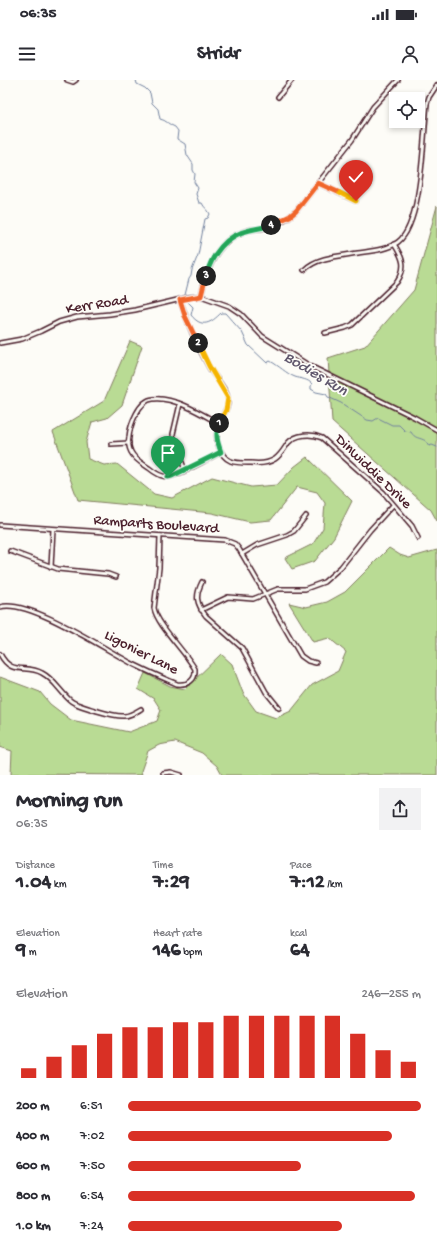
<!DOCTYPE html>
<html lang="en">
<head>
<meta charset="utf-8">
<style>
	:root { --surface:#fff; --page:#f2f2f3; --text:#2b2b33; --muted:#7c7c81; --accent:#d93025 }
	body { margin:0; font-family:"Gochi Hand",sans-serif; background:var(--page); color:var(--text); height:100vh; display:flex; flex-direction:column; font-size:15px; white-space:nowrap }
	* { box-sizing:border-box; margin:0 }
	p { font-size:13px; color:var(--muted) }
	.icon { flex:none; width:22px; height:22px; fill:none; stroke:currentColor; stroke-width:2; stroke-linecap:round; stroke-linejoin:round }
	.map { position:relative; height:695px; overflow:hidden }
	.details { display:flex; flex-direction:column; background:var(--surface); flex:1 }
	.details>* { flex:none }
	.buttons { position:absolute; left:389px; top:12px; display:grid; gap:8px }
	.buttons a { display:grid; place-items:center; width:36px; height:36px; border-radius:0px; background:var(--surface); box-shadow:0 2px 6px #0003; font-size:20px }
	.pin { position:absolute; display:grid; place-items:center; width:34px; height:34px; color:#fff; margin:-41px -17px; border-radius:50% 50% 50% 0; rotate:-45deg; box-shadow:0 0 4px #0007 }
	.pin .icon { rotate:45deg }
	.km { position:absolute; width:20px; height:20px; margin:-10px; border-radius:50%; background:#222; color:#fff; font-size:11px; line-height:20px; text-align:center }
	.round { display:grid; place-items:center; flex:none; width:42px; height:42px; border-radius:0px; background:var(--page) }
	.summary { display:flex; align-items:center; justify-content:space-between; height:68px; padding:0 16px }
	h1 { font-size:22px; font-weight:700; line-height:30px }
	.metrics { display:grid; grid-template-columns:repeat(3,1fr); gap:6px; height:68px; padding:4px 16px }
	.metrics div { display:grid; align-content:center }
	.metrics b { font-size:20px; font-weight:700 }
	.metrics small { font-size:11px; font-weight:400 }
	.metrics p { font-size:11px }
	.chart { height:112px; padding:8px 16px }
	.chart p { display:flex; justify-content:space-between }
	.chart svg { width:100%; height:72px; margin-top:4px; stroke:var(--accent); stroke-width:6 }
	ul { padding:0 16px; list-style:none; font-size:13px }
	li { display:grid; grid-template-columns:64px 48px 1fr; align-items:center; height:30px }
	li i { height:10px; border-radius:5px; background:var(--accent) }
	.status { display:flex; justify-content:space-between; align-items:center; height:28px; padding:0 20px; background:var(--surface); direction:ltr }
	.status svg { height:11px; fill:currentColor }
	header { display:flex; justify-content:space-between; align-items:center; height:52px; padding:0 16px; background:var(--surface); font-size:18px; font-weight:700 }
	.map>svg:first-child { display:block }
	.green { fill:#b9db94; stroke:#827d60 }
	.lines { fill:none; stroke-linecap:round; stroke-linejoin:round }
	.stream { stroke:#71819e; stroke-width:1 }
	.minor-casing { stroke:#4a1f2b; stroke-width:6 }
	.minor { stroke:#fdfcf7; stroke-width:3 }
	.split-1-casing { stroke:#fff; stroke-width:8 }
	.split-2-casing { stroke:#fff; stroke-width:8 }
	.split-3-casing { stroke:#fff; stroke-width:8 }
	.split-4-casing { stroke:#fff; stroke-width:8 }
	.split-5-casing { stroke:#fff; stroke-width:8 }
	.split-6-casing { stroke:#fff; stroke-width:8 }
	.split-1 { stroke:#22a559; stroke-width:5 }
	.split-2 { stroke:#f5b400; stroke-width:5 }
	.split-3 { stroke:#f0652b; stroke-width:5 }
	.split-4 { stroke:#22a559; stroke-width:5 }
	.split-5 { stroke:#f0652b; stroke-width:5 }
	.split-6 { stroke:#f5b400; stroke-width:5 }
	.labels { text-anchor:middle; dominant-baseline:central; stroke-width:3.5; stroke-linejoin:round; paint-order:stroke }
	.street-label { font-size:15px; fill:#4a1f2b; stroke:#fdfcf7 }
	.water-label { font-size:16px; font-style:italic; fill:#61586e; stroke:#fdfcf7 }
</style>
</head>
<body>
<div class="status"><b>06:35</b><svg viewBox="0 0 49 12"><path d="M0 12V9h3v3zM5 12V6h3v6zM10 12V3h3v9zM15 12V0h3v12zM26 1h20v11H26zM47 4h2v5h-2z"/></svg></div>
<header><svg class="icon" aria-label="menu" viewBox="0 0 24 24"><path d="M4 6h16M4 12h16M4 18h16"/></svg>Stridr<svg class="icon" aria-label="person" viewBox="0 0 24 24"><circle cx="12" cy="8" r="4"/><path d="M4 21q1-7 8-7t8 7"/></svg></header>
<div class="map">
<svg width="437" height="695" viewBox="0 0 437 695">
	<rect width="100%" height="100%" fill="#fdfcf7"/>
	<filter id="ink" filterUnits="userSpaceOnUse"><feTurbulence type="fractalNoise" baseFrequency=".025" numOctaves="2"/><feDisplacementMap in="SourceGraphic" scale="8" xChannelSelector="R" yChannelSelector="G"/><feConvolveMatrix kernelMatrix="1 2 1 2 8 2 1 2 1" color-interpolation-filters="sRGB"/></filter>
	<g filter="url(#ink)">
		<g class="green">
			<polygon points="437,126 437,441 431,430 332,342 328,278 365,266 414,210"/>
			<polygon points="130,261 142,266 122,325 107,338 92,342 86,362 88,379 104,385 117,384 154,414 172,418 212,397 251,407 277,405 294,387 307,377 352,421 334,457 315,481 292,489 285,478 313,464 323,448 325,423 317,412 297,407 271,440 250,442 212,433 78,420 53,352 104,321"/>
			<polygon points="389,468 400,475 409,478 437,470 437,695 222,695 217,686 202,673 175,662 159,665 148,671 141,691 142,695 11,694 12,671 0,667 0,597 40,612 50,624 71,640 129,652 157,641 161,630 154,619 138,609 145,593 170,606 185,609 221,574 232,584 243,613 256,631 276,638 291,631 312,605 338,591 346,572 329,558 313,562 289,523 306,527 327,522 345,512"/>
		</g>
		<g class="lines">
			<g class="stream">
				<path d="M136,0L137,4L145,8L150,13L152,23L158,29L160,39C166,40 169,45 175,47L178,51L177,59L185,64L187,75L193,84V90L195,94L194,102L198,108L196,114L199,123H202C204,128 208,129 210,134L208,138L205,139L198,175L192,190L191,196L189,199L185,215"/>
				<path d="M187,221L193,227L191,235C202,249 211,243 221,233H225L242,252L248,265L267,283L270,281C278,285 287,294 295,297C301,299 308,299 312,304L311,306V309L316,312L326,314L328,317L341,323L367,340L373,341L378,338L392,345H399L405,351L411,352C415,359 419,357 426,361L429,366L432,365L437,367"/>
			</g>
			<g class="minor-casing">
				<g id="minor">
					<polyline points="67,0 73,2 76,0"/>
					<polyline points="278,17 292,0"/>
					<polyline points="318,103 356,121"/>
					<path d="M304,190C317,177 340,176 358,173C371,171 387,170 398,162C423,143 423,55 427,24L429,17L437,5"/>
					<path d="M201,216C207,188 217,158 249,150C254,149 259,149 264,148C276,145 288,139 296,131L352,60L373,27L398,0"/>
					<path d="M180,220C187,242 198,267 209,287C214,296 223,305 227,315C232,328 217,340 217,352C216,358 217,362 219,367C225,384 236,383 251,383C259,384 267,384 275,379C281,375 284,369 288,363C296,354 311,353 322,358L383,412L412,446L418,458"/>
					<path d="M325,253L345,248L352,245L397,202C407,187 403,178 394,164"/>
					<polyline points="0,263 22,259 41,251 59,242 77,237 110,234 135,230 190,217 201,216 229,226 241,234 262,256 310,286 414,337 437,350"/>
					<polyline points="180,324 173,354 174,362 185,390"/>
					<path d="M218,343C202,334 173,316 153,319C139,320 130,345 129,357C128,362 129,368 131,372C135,380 143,384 149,388C155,393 161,397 168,397C176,397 212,377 221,372"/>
					<polyline points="111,364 129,363"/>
					<polyline points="0,445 225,460 235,464 239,469 301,576 308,581 316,583"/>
					<polyline points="10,471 58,489 108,494 116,497"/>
					<polyline points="242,474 257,465 287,455 294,451 306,436"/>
					<polyline points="51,487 53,449"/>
					<path d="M202,502C195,516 196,523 206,536L242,568L266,612L279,628"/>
					<path d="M0,527C29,518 107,571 135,585C149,592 163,598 177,604C188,605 196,601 195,589C185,571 157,545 154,528L159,488L160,456"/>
					<polyline points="201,530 228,517 253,519 278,509 305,509 324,502 341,487 370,450 393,425"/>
					<path d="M0,574C12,597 26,583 42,593C54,599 61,613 71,621C78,626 115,637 124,636C130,636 136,632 141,629"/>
					<polyline points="163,693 171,692 181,695"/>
				</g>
			</g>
			<use href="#minor" class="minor"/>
		</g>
	</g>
	<g class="lines" filter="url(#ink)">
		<g class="split-1-casing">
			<path id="split-1" d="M168,397L172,396L221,372C217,361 215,354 219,343"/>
		</g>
		<g class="split-2-casing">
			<polyline id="split-2" points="198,263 209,286 228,318 226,330 219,343"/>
		</g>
		<g class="split-3-casing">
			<polyline id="split-3" points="198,263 185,236 180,220 201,216 206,196"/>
		</g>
		<g class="split-4-casing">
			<path id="split-4" d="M206,196C212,174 226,155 250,150C257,148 264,148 271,145"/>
		</g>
		<g class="split-5-casing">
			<polyline id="split-5" points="271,145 290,136 296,131 318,103 340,113"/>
		</g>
		<g class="split-6-casing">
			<polyline id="split-6" points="340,113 356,121"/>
		</g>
		<use href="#split-1" class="split-1"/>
		<use href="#split-2" class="split-2"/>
		<use href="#split-3" class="split-3"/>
		<use href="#split-4" class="split-4"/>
		<use href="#split-5" class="split-5"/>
		<use href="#split-6" class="split-6"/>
	</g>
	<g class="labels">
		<g class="street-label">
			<text transform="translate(97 225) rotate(-9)">Kerr Road</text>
			<text transform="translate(373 392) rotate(44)">Dinwiddie Drive</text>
			<text transform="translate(156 445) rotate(4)">Ramparts Boulevard</text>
			<text transform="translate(141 573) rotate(27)">Ligonier Lane</text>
		</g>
		<g class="water-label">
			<text transform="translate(315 295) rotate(31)">Bodies Run</text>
		</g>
	</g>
</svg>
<div class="buttons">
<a><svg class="icon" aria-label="locate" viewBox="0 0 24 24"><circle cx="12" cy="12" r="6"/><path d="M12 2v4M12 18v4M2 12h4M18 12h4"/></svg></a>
</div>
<div class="pin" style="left:168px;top:397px;background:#1e9e55"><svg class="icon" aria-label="arrive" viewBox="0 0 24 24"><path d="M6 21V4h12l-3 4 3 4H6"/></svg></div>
<div class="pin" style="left:356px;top:121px;background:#d93025"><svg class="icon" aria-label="check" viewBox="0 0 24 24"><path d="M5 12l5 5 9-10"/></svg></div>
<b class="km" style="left:219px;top:343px">1</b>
<b class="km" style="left:198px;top:263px">2</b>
<b class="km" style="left:206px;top:196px">3</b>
<b class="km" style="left:271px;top:145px">4</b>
</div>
<section class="details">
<div class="summary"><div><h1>Morning run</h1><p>06:35</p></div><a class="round"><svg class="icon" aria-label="share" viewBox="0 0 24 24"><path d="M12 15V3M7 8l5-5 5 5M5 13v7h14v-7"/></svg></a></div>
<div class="metrics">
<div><p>Distance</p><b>1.04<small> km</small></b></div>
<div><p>Time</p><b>7:29</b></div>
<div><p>Pace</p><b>7:12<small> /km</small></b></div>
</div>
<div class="metrics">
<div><p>Elevation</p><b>9<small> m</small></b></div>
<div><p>Heart rate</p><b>146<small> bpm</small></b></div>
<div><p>kcal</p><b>64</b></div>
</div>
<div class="chart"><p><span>Elevation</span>246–255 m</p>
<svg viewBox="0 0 160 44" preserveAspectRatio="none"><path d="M5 44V38M15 44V31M25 44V24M35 44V17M45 44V13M55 44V13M65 44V10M75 44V10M85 44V6M95 44V6M105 44V6M115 44V6M125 44V6M135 44V17M145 44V27M155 44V34"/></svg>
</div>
<ul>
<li><b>200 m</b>6:51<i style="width:100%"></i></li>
<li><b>400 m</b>7:02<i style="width:90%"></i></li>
<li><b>600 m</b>7:50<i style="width:59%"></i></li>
<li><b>800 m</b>6:54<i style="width:98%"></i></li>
<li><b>1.0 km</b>7:24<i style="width:73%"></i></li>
</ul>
</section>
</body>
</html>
